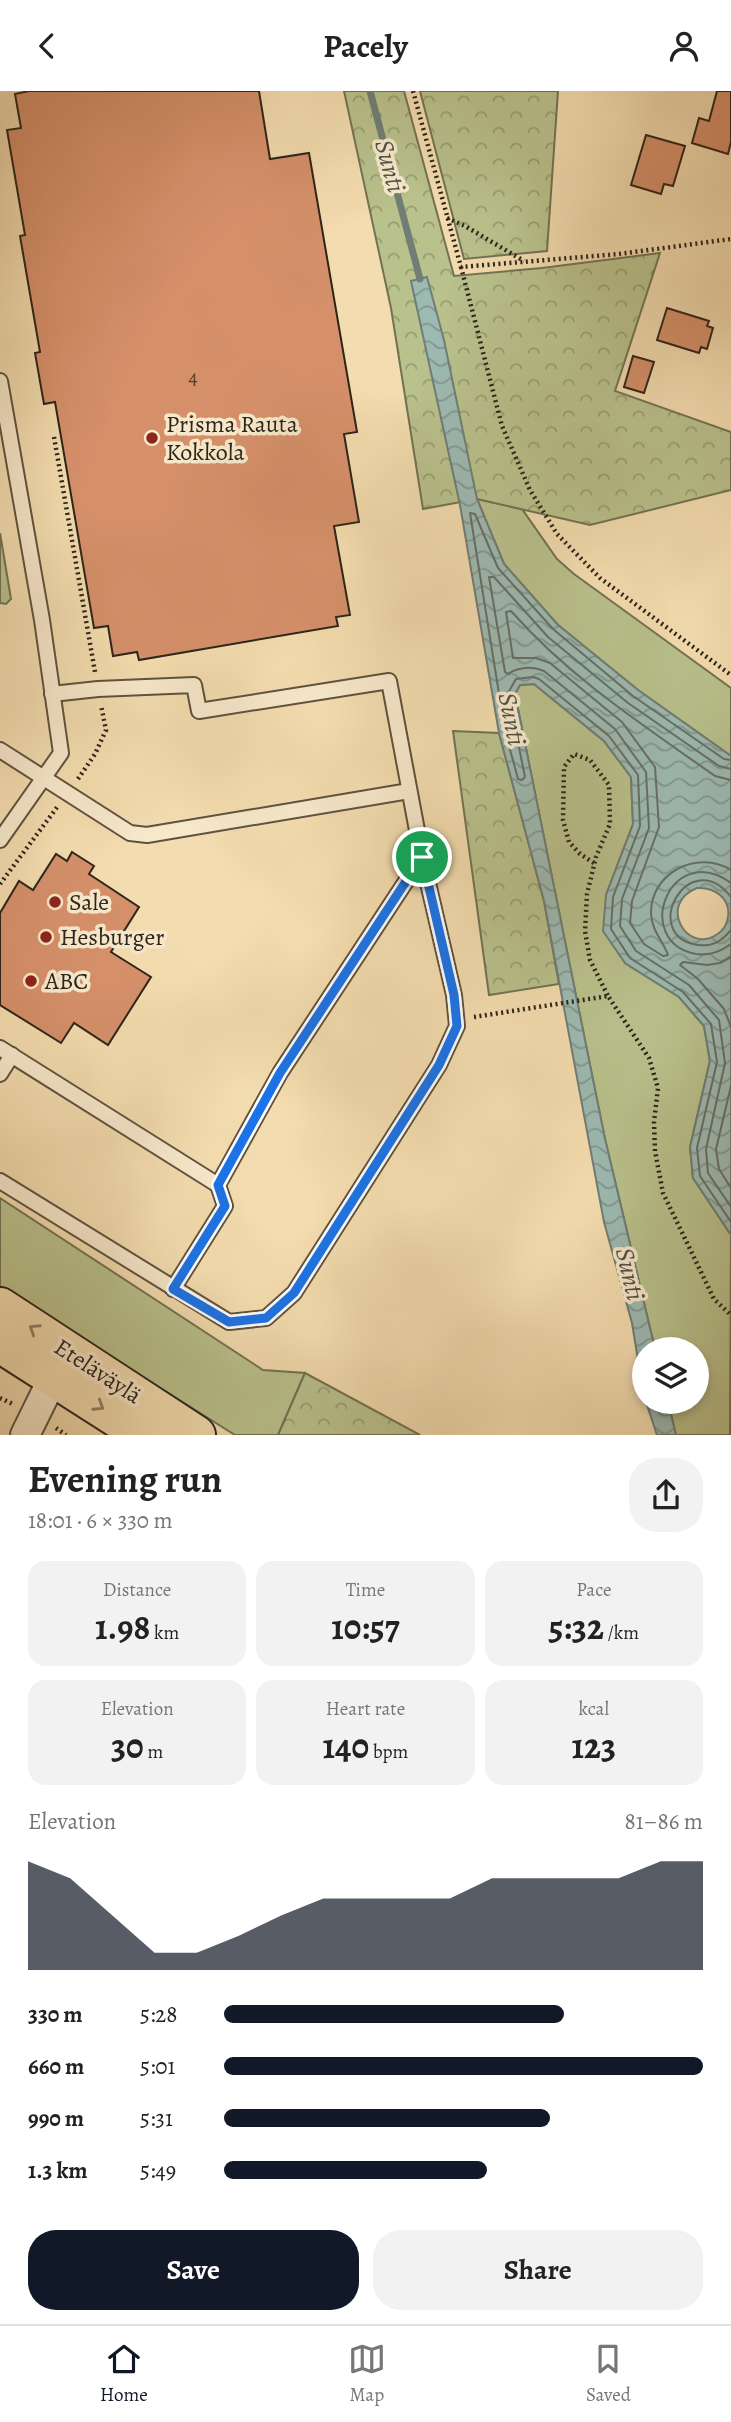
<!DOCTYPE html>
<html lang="en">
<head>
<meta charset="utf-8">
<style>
	:root { --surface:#fff; --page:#f2f2f2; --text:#222; --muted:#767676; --line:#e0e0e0; --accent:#111827 }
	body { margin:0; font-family:Alegreya,serif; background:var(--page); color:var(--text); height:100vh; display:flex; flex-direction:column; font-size:26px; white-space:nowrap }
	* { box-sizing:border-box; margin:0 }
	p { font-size:23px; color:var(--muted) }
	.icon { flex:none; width:38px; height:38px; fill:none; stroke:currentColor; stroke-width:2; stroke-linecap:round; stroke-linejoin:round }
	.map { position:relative; height:1344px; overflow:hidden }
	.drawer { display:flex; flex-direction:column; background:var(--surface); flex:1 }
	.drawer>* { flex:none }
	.tools { position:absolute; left:632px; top:1246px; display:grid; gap:14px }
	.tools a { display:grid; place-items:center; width:77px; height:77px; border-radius:50%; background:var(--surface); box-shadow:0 4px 10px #0003; font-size:35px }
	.pin { position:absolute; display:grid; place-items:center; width:60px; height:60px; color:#fff; margin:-30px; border:4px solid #fff; border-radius:50%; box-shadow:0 2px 7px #0007 }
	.round { display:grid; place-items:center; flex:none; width:74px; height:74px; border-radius:28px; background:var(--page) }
	.overview { display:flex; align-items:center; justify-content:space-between; height:119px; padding:0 28px }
	h1 { font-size:38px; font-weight:700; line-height:52px }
	.figures { display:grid; grid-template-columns:repeat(3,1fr); gap:10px; height:119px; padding:7px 28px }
	.figures div { display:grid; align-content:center; border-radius:18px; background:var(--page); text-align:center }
	.figures b { font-size:35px; font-weight:700 }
	.figures small { font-size:19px; font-weight:400 }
	.figures p { font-size:19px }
	.chart { height:196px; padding:14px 28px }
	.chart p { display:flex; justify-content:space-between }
	.chart svg { width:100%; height:126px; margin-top:7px; fill:var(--accent); opacity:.7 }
	.action { display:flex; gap:14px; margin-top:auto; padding:14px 28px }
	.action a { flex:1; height:80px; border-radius:28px; background:var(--accent); color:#fff; font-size:28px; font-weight:700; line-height:80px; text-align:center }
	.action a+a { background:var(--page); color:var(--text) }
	ul { padding:0 28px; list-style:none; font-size:23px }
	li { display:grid; grid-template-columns:112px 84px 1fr; align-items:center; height:52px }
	li i { height:18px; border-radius:9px; background:var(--accent) }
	header { display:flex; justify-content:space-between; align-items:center; height:91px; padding:0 28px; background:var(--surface); font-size:32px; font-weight:700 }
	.tab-bar { display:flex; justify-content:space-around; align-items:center; height:98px; border-top:2px solid var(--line); background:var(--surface); font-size:19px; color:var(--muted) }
	.tab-bar a { display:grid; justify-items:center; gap:4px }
	.tab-bar .on { color:var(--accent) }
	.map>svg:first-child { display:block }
	.grass { fill:#b9c18c; stroke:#737253; stroke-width:2 }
	.forest { fill:url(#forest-crowns); stroke:#737253; stroke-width:2 }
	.water { fill:url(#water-waves); stroke:#707e75; stroke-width:2; fill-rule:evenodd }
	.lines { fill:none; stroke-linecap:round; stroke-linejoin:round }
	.shore { stroke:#656f66; stroke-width:2 }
	.stream { stroke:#707e75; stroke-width:7 }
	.building { fill:#d5906a; stroke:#2d241a; stroke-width:2 }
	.service-casing { stroke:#5e523f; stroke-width:18 }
	.minor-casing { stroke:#5e523f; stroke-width:32 }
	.trunk-casing { stroke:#2d241a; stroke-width:42 }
	.path { stroke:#2d241a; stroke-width:4.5; stroke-dasharray:2 3.5; stroke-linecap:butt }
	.service { stroke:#f7e8cb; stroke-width:14 }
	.minor { stroke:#f7e8cb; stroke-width:28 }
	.trunk { stroke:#f3dcaf; stroke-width:38 }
	.oneway { stroke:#908064 }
	.route-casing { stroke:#fff; stroke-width:14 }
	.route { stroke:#1a73e8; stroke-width:9 }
	.poi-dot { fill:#8f2418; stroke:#f7e8cb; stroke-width:2.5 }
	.labels { text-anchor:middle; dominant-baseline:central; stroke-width:7; stroke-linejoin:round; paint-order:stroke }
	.number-label { font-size:21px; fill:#573f2e }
	.poi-label { font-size:24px; fill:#2d241a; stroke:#f7e8cb; text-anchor:start }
	.street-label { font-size:24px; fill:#2d241a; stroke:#f7e8cb }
	.water-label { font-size:26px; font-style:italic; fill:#4f5148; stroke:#f7e8cb }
</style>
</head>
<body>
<header><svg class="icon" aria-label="back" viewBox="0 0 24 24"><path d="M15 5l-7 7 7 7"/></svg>Pacely<svg class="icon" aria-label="person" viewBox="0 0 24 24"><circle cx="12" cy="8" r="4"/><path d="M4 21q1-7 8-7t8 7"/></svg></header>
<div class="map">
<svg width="731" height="1344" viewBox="0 0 731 1344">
	<defs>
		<pattern id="forest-crowns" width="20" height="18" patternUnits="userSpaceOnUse" patternTransform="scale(1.75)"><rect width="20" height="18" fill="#b9c18c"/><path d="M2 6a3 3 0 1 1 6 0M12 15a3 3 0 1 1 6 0" fill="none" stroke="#979d72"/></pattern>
		<pattern id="water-waves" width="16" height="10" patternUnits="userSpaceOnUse" patternTransform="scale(1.75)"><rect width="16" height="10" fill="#9dbab2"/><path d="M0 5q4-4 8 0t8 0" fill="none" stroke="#809790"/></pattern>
	</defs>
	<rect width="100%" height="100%" fill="#f3dcaf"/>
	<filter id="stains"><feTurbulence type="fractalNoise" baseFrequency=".00286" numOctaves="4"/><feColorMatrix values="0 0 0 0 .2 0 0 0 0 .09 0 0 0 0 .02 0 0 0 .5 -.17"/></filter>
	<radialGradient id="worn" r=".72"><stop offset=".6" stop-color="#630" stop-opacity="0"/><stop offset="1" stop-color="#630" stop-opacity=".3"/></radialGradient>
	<g class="grass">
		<polygon points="477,408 522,418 557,468 574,483 731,597 731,665 638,599 558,534 504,473"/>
		<polygon points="0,442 11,508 6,513 0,512"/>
		<polygon points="534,593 604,650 631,686 633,733 606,804 625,872 679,906 704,935 710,970 690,1056 693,1087 731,1144 730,1344 676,1344 668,1311 696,1311 696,1258 655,1258 605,1048 515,603 520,594"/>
		<polygon points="0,1107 263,1279 305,1282 278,1344 235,1344 0,1196"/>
	</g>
	<g class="forest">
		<polygon points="344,0 404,0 454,185 542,177 660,162 615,300 731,341 731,399 590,434 477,408 423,418 391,217"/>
		<polygon points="420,0 558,0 547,160 464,168"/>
		<polygon points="453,640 499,642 544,810 559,893 489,904"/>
		<polygon points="305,1282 420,1344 278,1344"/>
	</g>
	<g class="water">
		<path d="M427,186L444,249L477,408L504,473L558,534L638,599L731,665V1144L693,1087L690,1056L710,970L704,935L679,906L625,872L603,840L606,804L633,733L631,686L604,650L534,593L520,594L515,603L605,1048L655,1258H644V1306L632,1232L604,1131L544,810L499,642L460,414L411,190ZM697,797C714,796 731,807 728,826C727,834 723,840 716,844C687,863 657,813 697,797Z"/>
		<polygon points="646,1311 668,1311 676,1344 657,1344"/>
	</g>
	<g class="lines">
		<g class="shore">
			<polyline points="731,669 724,668 633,605 553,538 498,477 475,423 470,422 505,640 518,688 522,689 525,686 508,602 516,588 533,586 539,588 609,645 638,684 640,735 613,806 611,838 630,867 683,901 711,933 717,971 697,1057 700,1085 731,1131"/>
			<path d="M731,678L719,675L628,612L548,546L494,486H489L505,581L508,583C518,576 532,575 544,580L615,638L646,681L649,737L622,808L620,835L636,860L689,894L719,929L725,972L706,1058L708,1082L731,1116"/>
			<path d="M731,689L715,685C643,634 570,587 511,520L506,521L513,567H536L550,572L622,631L655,676L659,736L632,810L630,832L644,853L663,865L668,864C663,850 652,840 651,823C650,782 697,758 731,779"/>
			<path d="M731,792C670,748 631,851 696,863C709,865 720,861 731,853"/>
			<path d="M731,806C689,752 638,845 698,854C713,856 722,850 731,839"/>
			<polyline points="731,866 720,872 707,874 683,871 680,874 698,888 724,918 731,936"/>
			<polyline points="731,995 716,1058 719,1078 731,1097"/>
		</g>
		<polyline class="stream" points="370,0 420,188"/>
	</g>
	<g class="building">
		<polygon points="29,0 259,0 270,68 309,62 357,341 344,343 359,431 334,435 350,524 336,526 338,535 139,569 137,561 113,565 108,535 94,537 55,311 44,313 35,262 40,261 20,145 25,144 7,39 21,37 15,3"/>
		<polygon points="717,0 731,0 731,51 728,63 692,52 699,27 709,30"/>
		<polygon points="646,44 685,55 673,95 664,93 661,103 631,94"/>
		<polygon points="667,217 709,230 707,235 713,237 707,258 701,256 699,262 657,249"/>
		<polygon points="633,265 654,271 644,302 624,296"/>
		<polygon points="72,761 94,775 89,783 139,816 111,861 151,886 108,954 74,932 61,952 0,914 0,822 19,790 33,799 56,763 67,770"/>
	</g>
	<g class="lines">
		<g class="service-casing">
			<g id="service">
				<polyline points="0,290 42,529 61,662 0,749"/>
				<polyline points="0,659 130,742 147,744 409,700"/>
				<polyline points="0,957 218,1094"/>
				<polyline points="0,983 12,964"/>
				<polyline points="0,1090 229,1231 266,1227 294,1202 439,974 457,935 454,904 422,766 389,590 199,620 194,594 98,598 52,603"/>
				<polyline points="173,1198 225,1115 218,1094 280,982 422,766"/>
			</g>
		</g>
		<g class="minor-casing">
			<polyline id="minor" points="25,1344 61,1271"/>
		</g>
		<g class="trunk-casing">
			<g id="trunk">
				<polyline points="0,1216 196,1344"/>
				<polyline points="0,1252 144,1344"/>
			</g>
		</g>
		<g class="path">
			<polyline points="413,0 461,176 619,163 731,148"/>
			<polyline points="447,127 465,135 524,170"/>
			<polyline points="461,176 502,335 530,399 557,443 600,487 731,584"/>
			<polyline points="54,346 95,581"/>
			<polyline points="78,688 95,663 106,639 101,614"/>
			<polyline points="594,772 580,763 569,751 563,729 564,676 574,663 590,669 609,694 610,733 596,766 587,803 585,840 590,869 608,905"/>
			<polyline points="0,793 58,715"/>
			<polyline points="474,926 608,905 649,967 658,997 654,1031 655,1060 663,1102 714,1208 731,1224"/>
			<polyline points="0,1307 15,1314"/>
			<polyline points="56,1337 66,1344"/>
		</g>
		<use href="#service" class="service"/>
		<use href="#minor" class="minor"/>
		<use href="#trunk" class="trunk"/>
	</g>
	<defs><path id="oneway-chevron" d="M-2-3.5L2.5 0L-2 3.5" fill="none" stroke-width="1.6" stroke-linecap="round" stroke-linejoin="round" transform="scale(1.75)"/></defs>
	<g class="oneway">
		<use href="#oneway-chevron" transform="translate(34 1238) rotate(-147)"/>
		<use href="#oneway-chevron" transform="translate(99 1315) rotate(33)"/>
	</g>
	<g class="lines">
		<g class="route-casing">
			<polygon id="route" points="422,766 454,904 457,935 439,974 294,1202 266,1227 229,1231 173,1198 225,1115 218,1094 280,982"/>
		</g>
		<use href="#route" class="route"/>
	</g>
	<g class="poi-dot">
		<circle cx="152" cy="347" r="7"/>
		<circle cx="55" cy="811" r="7"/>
		<circle cx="46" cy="846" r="7"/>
		<circle cx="31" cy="890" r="7"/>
	</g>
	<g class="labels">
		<g class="number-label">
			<text x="193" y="286">4</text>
		</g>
		<g class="poi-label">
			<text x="166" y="333">Prisma Rauta<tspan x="166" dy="28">Kokkola</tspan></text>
			<text x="69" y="811">Sale</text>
			<text x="60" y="846">Hesburger</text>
			<text x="45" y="890">ABC</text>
		</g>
		<g class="street-label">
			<text transform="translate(98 1280) rotate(33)">Eteläväylä</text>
		</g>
		<g class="water-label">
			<text transform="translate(390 75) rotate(75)">Sunti</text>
			<text transform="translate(512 628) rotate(79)">Sunti</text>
			<text transform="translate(630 1183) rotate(77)">Sunti</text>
		</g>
	</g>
	<rect width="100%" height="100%" filter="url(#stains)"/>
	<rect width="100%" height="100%" fill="url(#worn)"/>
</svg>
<div class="tools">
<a><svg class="icon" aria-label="layers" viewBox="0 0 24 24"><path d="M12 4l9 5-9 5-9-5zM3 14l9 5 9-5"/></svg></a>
</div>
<div class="pin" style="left:422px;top:766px;background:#1e9e55"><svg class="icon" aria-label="arrive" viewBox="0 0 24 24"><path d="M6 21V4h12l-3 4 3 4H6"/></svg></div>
</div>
<section class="drawer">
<div class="overview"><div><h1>Evening run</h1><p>18:01 · 6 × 330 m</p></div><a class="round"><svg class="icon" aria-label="share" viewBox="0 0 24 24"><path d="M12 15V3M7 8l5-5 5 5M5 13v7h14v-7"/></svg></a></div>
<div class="figures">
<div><p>Distance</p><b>1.98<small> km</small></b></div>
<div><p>Time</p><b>10:57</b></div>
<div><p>Pace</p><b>5:32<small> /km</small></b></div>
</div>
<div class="figures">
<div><p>Elevation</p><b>30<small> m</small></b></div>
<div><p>Heart rate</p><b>140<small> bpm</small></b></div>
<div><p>kcal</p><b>123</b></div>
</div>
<div class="chart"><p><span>Elevation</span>81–86 m</p>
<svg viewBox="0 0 160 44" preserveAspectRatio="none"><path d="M0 44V6L10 12L20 25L30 38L40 38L50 32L60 25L70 19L80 19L90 19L100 19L110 12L120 12L130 12L140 12L150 6L160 6V44z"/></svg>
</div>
<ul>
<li><b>330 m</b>5:28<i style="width:71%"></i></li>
<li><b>660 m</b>5:01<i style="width:100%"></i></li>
<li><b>990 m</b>5:31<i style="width:68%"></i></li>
<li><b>1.3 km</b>5:49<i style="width:55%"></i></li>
</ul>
<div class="action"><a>Save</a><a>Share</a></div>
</section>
<nav class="tab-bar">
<a class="on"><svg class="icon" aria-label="home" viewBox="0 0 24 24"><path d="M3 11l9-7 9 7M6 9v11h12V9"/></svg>Home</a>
<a><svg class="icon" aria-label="map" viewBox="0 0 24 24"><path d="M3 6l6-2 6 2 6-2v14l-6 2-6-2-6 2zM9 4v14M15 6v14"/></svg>Map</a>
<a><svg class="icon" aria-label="saved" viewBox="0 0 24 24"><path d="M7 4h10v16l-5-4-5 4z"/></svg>Saved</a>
</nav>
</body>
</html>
